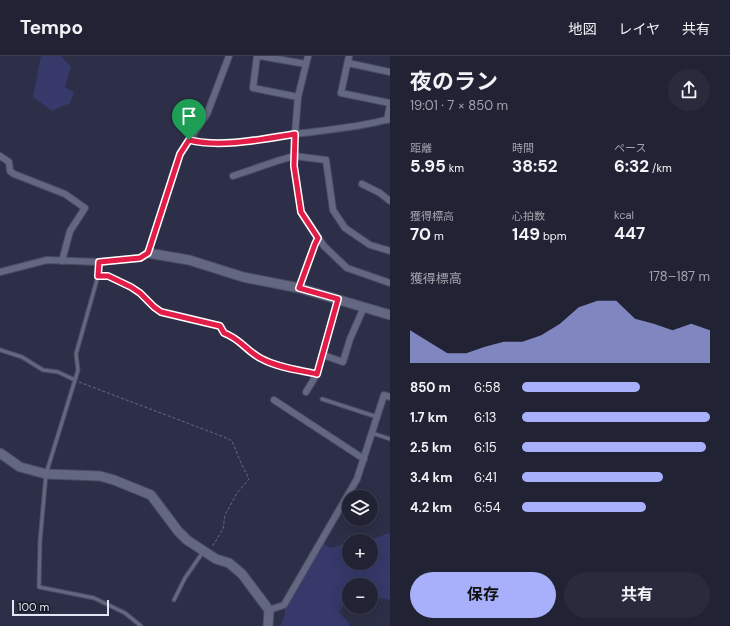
<!DOCTYPE html>
<html lang="ja">
<head>
<meta charset="utf-8">
<style>
	:root { --surface:#212335; --page:#292b3d; --text:#f1f3f6; --muted:#a2a4ad; --line:#3e4050; --accent:#a8b0fc }
	body { margin:0; font-family:"DM Sans","Noto Sans JP",sans-serif; background:var(--page); color:var(--text); height:100vh; display:flex; flex-direction:column; font-size:15px; white-space:nowrap }
	* { box-sizing:border-box; margin:0 }
	p { font-size:13px; color:var(--muted) }
	.icon { flex:none; width:22px; height:22px; fill:none; stroke:currentColor; stroke-width:2; stroke-linecap:round; stroke-linejoin:round }
	.map { position:relative; flex:1; overflow:hidden }
	.details { display:flex; flex-direction:column; background:var(--surface); width:340px }
	.details>* { flex:none }
	.tools { position:absolute; left:342px; top:434px; display:grid; gap:8px }
	.tools a { display:grid; place-items:center; width:36px; height:36px; border-radius:50%; background:var(--surface); box-shadow:0 4px 16px #0002,0 0 0 1px var(--line); font-size:20px }
	.scale { position:absolute; left:12px; bottom:10px; width:97px; box-sizing:border-box; padding-left:4px; border:2px solid #e2e5f4; border-top:0; font-size:11px; line-height:14px; white-space:nowrap; color:#e2e5f4; -webkit-text-stroke:3px #171823; paint-order:stroke }
	.pin { position:absolute; display:grid; place-items:center; width:34px; height:34px; color:#fff; margin:-41px -17px; border-radius:50% 50% 50% 0; rotate:-45deg; box-shadow:0 0 4px #0007 }
	.pin .icon { rotate:45deg }
	.round { display:grid; place-items:center; flex:none; width:42px; height:42px; border-radius:21px; background:var(--page) }
	.headline { display:flex; align-items:center; justify-content:space-between; height:68px; padding:0 20px }
	h1 { font-size:22px; font-weight:700; line-height:30px }
	.figures { display:grid; grid-template-columns:repeat(3,1fr); gap:6px; height:68px; padding:4px 20px }
	.figures div { display:grid; align-content:center }
	.figures b { font-size:17px; font-weight:700 }
	.figures small { font-size:11px; font-weight:400 }
	.figures p { font-size:11px }
	.chart { height:112px; padding:8px 20px }
	.chart p { display:flex; justify-content:space-between }
	.chart svg { width:100%; height:72px; margin-top:4px; fill:var(--accent); opacity:.7 }
	.action { display:flex; gap:8px; margin-top:auto; padding:8px 20px }
	.action a { flex:1; height:46px; border-radius:24px; background:var(--accent); color:#111; font-size:16px; font-weight:700; line-height:46px; text-align:center }
	.action a+a { background:var(--page); color:var(--text) }
	ul { padding:0 20px; list-style:none; font-size:13px }
	li { display:grid; grid-template-columns:64px 48px 1fr; align-items:center; height:30px }
	li i { height:10px; border-radius:5px; background:var(--accent) }
	header { display:flex; align-items:center; gap:24px; box-sizing:border-box; height:56px; padding:0 20px; background:var(--surface); border-bottom:1px solid var(--line) }
	header strong { font-size:19px }
	nav { display:flex; gap:22px; margin-inline-start:auto; font-size:14px }
	main { display:flex; flex:1; min-height:0 }
	.map>svg:first-child { display:block }
	.green { fill:#363969 }
	.lines { fill:none; stroke-linecap:round; stroke-linejoin:round }
	.lane-casing { stroke:#4a4d61; stroke-width:5 }
	.street-casing { stroke:#4a4d61; stroke-width:8 }
	.secondary-casing { stroke:#4a4d61; stroke-width:11 }
	.path { stroke:#686b80; stroke-width:1; stroke-dasharray:3 2; stroke-linecap:butt }
	.lane { stroke:#636782; stroke-width:3 }
	.street { stroke:#636782; stroke-width:6 }
	.secondary { stroke:#636782; stroke-width:9 }
	.route-casing { stroke:#fff; stroke-width:8 }
	.route { stroke:#e11d48; stroke-width:5 }
</style>
</head>
<body>
<header>
<strong>Tempo</strong>
<nav><a>地図</a><a>レイヤ</a><a>共有</a></nav>
</header>
<main>
<div class="map">
<svg width="390" height="570" viewBox="0 0 390 570">
	<rect width="100%" height="100%" fill="#2c2f47"/>
	<g class="green">
		<polygon points="41,0 61,0 71,11 65,31 74,36 70,47 52,55 33,41"/>
		<polygon points="390,477 390,544 371,541 371,529 349,529 349,545 347,544 339,556 349,567 349,570 278,570 281,569 285,558 285,551 323,487 331,492 349,486 349,507 371,507 371,485 351,485 356,483 368,484"/>
	</g>
	<g class="lines">
		<g class="lane-casing">
			<g id="lane">
				<polyline points="0,294 22,301 43,314 58,316 75,324 46,418 40,485 39,531 94,542 125,557 141,570"/>
				<polyline points="75,324 78,314 76,298 98,220 99,206"/>
				<polyline points="322,343 377,361"/>
				<polyline points="372,377 390,383"/>
				<polyline points="174,544 185,522 203,496"/>
			</g>
		</g>
		<g class="street-casing">
			<g id="street">
				<polyline points="257,0 253,32 298,41"/>
				<polyline points="260,0 306,8"/>
				<polyline points="308,0 298,41 295,78 294,110 301,156 324,190 347,212 390,227"/>
				<polyline points="349,0 341,37 390,47"/>
				<polyline points="348,7 390,16"/>
				<polyline points="387,64 390,49"/>
				<path d="M189,84C222,92 263,82 296,78C327,74 360,71 390,63"/>
				<polyline points="0,100 9,106 10,115 14,118 65,138 85,152 70,175 62,205"/>
				<polyline points="233,120 277,105 294,100 326,104 333,154 345,172 370,189 390,195"/>
				<polyline points="362,128 380,137 390,145"/>
				<polyline points="0,216 47,204 99,206 140,202 148,197 180,98 207,58 229,0"/>
				<polyline points="299,232 315,188 318,182"/>
				<polyline points="323,299 343,306 350,283 364,251"/>
				<polyline points="306,336 317,318 338,243"/>
				<polyline points="274,344 364,403"/>
				<polyline points="269,554 284,549 357,423 384,339 390,341"/>
			</g>
		</g>
		<g class="secondary-casing">
			<g id="secondary">
				<polyline points="148,197 189,204 243,221 299,232 390,259"/>
				<polyline points="0,397 20,411 46,418 100,420 114,424 151,439 178,475 187,484 216,503 229,507 242,518 269,554 268,570"/>
			</g>
		</g>
		<g class="path">
			<path d="M104,220H108L140,237L154,251L161,257L220,270L224,277C241,283 247,296 262,303C277,311 295,313 310,317"/>
			<polyline points="79,326 224,381 232,385 241,407 249,423 237,437 225,459 223,473 212,491"/>
		</g>
		<use href="#lane" class="lane"/>
		<use href="#street" class="street"/>
		<use href="#secondary" class="secondary"/>
	</g>
	<g class="lines">
		<g class="route-casing">
			<path id="route" d="M295,78L294,110L301,156L318,182L315,188L299,232L338,243L317,318C299,314 279,312 262,303C247,296 241,283 224,277L220,270L161,256L154,251L140,237L131,231L108,220H98L99,206L140,202L148,197L180,98L189,84C220,92 264,83 295,78Z"/>
		</g>
		<use href="#route" class="route"/>
	</g>
</svg>
<div class="tools">
<a><svg class="icon" aria-label="layers" viewBox="0 0 24 24"><path d="M12 4l9 5-9 5-9-5zM3 14l9 5 9-5"/></svg></a>
<a>+</a>
<a>−</a>
</div>
<div class="scale">100 m</div>
<div class="pin" style="left:189px;top:84px;background:#1e9e55"><svg class="icon" aria-label="arrive" viewBox="0 0 24 24"><path d="M6 21V4h12l-3 4 3 4H6"/></svg></div>
</div>
<section class="details">
<div class="headline"><div><h1>夜のラン</h1><p>19:01 · 7 × 850 m</p></div><a class="round"><svg class="icon" aria-label="share" viewBox="0 0 24 24"><path d="M12 15V3M7 8l5-5 5 5M5 13v7h14v-7"/></svg></a></div>
<div class="figures">
<div><p>距離</p><b>5.95<small> km</small></b></div>
<div><p>時間</p><b>38:52</b></div>
<div><p>ペース</p><b>6:32<small> /km</small></b></div>
</div>
<div class="figures">
<div><p>獲得標高</p><b>70<small> m</small></b></div>
<div><p>心拍数</p><b>149<small> bpm</small></b></div>
<div><p>kcal</p><b>447</b></div>
</div>
<div class="chart"><p><span>獲得標高</span>178–187 m</p>
<svg viewBox="0 0 160 44" preserveAspectRatio="none"><path d="M0 44V24L10 31L20 38L30 38L40 34L50 31L60 31L70 27L80 20L90 10L100 6L110 6L120 17L130 20L140 24L150 20L160 24V44z"/></svg>
</div>
<ul>
<li><b>850 m</b>6:58<i style="width:63%"></i></li>
<li><b>1.7 km</b>6:13<i style="width:100%"></i></li>
<li><b>2.5 km</b>6:15<i style="width:98%"></i></li>
<li><b>3.4 km</b>6:41<i style="width:75%"></i></li>
<li><b>4.2 km</b>6:54<i style="width:66%"></i></li>
</ul>
<div class="action"><a>保存</a><a>共有</a></div>
</section>
</main>
</body>
</html>
